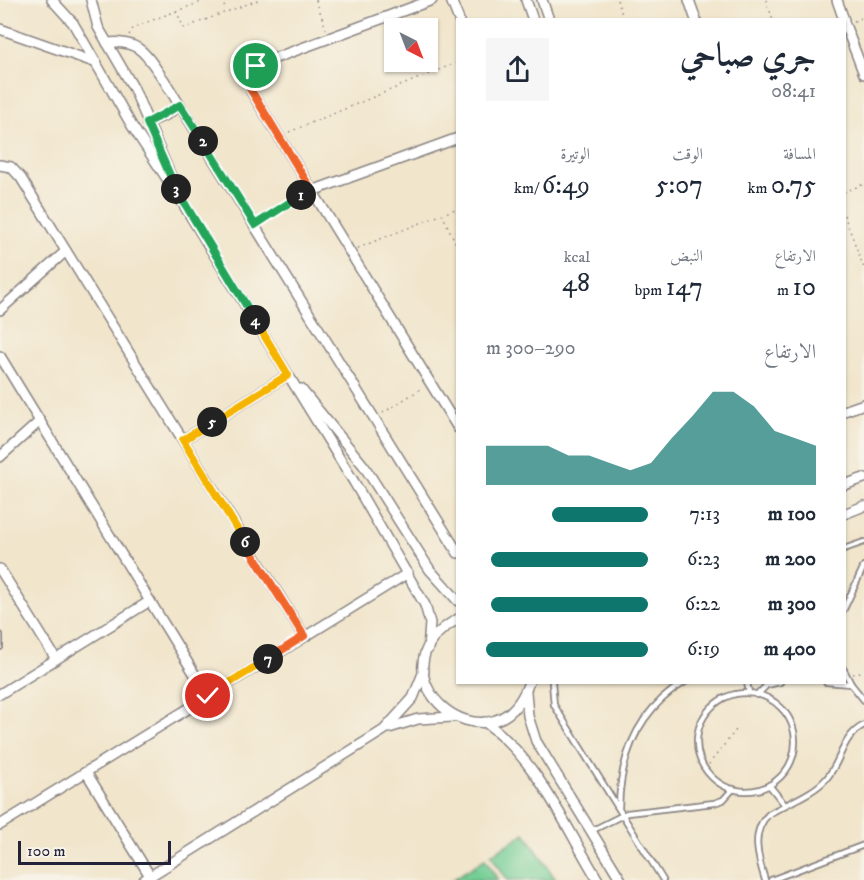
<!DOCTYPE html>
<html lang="ar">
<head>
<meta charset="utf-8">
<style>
	:root { --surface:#fff; --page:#f6f6f7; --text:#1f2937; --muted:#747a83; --accent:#0f766e }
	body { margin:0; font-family:"IM FELL DW Pica",Amiri,serif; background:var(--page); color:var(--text); direction:rtl; height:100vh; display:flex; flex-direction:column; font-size:22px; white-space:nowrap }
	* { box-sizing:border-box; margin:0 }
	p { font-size:20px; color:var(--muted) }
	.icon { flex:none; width:33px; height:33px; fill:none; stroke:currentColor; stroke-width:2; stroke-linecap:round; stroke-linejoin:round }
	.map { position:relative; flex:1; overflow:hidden; direction:ltr }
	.drawer { position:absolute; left:456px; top:18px; width:390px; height:666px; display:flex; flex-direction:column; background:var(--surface); border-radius:0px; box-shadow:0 2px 4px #0004; direction:rtl }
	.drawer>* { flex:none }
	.needle { width:39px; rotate:138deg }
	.buttons { position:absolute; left:384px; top:18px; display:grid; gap:12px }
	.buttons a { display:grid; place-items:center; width:54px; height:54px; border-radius:0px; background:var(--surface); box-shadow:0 2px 4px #0004; font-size:30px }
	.scale { position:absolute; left:18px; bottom:15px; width:153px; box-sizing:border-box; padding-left:6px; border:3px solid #22223b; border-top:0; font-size:16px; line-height:21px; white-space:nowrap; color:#22223b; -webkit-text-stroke:4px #f7f3e8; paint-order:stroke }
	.pin { position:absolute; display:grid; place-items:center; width:51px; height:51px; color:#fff; margin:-26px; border:3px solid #fff; border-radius:50%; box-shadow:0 2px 6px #0007 }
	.km { position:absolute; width:30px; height:30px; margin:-15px; border-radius:50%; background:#222; color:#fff; font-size:16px; line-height:30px; text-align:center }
	.round { display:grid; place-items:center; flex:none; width:63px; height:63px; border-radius:0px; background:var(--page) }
	.summary { display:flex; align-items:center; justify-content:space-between; height:102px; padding:0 30px }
	h1 { font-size:33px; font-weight:600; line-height:45px }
	.figures { display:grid; grid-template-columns:repeat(3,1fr); gap:9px; height:102px; padding:6px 30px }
	.figures div { display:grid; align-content:center }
	.figures b { font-size:26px; font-weight:600 }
	.figures small { font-size:16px; font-weight:400 }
	.figures p { font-size:16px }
	.chart { height:168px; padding:12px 30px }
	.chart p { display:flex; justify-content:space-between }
	.chart svg { width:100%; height:108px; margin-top:6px; fill:var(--accent); opacity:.7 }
	ul { padding:0 30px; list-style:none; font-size:20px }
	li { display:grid; grid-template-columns:96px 72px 1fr; align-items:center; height:45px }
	li i { height:15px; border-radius:8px; background:var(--accent) }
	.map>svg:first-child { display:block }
	.green { fill:#74ce94; stroke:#4b7868; stroke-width:1.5 }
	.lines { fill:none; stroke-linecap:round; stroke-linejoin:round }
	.service-casing { stroke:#8a8483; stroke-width:8 }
	.minor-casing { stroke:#8a8483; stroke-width:12 }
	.path { stroke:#8a8483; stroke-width:1.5; stroke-dasharray:1.5 4.5; stroke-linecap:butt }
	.service { stroke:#fff; stroke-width:4.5 }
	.minor { stroke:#fff; stroke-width:9 }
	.split-1-casing { stroke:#fff; stroke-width:12 }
	.split-2-casing { stroke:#fff; stroke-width:12 }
	.split-3-casing { stroke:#fff; stroke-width:12 }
	.split-4-casing { stroke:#fff; stroke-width:12 }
	.split-5-casing { stroke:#fff; stroke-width:12 }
	.split-6-casing { stroke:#fff; stroke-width:12 }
	.split-7-casing { stroke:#fff; stroke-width:12 }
	.split-8-casing { stroke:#fff; stroke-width:12 }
	.split-1 { stroke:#f0652b; stroke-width:8 }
	.split-2 { stroke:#22a559; stroke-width:8 }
	.split-3 { stroke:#22a559; stroke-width:8 }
	.split-4 { stroke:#22a559; stroke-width:8 }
	.split-5 { stroke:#f5b400; stroke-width:8 }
	.split-6 { stroke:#f5b400; stroke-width:8 }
	.split-7 { stroke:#f0652b; stroke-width:8 }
	.split-8 { stroke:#f5b400; stroke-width:8 }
</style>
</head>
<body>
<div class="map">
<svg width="864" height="880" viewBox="0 0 864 880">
	<rect width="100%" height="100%" fill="#f7f3e8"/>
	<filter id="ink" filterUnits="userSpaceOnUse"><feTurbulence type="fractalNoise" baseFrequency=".0167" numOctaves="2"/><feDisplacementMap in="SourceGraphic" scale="12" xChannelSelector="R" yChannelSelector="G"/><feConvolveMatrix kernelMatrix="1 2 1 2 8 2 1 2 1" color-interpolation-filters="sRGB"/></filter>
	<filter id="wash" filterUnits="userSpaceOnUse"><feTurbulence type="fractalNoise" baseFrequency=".008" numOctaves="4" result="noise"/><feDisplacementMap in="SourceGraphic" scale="24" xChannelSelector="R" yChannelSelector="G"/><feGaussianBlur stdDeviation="1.35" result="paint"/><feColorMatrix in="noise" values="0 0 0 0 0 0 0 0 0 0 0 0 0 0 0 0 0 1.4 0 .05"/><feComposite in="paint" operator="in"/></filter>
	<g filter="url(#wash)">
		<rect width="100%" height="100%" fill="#f1e5cb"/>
		<g class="green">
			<polygon points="525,833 556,880 507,880 491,855"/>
			<polygon points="485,859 498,880 452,880"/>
		</g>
	</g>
	<g filter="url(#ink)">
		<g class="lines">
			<g class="service-casing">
				<g id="service">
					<polyline points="844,549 864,542"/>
					<polyline points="844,609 864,566"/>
					<polyline points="0,635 0,647"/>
					<polyline points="844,670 851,684 864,700"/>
					<polyline points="552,682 554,705 663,880"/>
					<polyline points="747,682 749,693"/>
					<polyline points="826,682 851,684"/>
					<circle cx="746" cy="742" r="49"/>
					<polyline points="757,695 767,685 780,682"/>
					<polyline points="769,785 785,805"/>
					<path d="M619,808C620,756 638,710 685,682"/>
					<polyline points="591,831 627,813 714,803 723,800 733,789"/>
					<path d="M765,880C758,858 750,831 769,814C787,803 813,794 826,779C842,761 841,737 864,725"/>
					<polyline points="771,880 864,845"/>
				</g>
			</g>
			<g class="minor-casing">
				<g id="minor">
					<polyline points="52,0 73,23 132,126 177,194 354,482 425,605 430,623 428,649"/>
					<polyline points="91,0 98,27 134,89 175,186"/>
					<path d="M432,0L259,64C250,71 247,80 251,91L458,428"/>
					<polyline points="451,0 459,20"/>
					<polyline points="526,0 533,20"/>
					<polyline points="542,0 549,20"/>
					<polyline points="689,0 696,20"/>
					<polyline points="837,0 844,20"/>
					<polyline points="844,22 864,74"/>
					<polyline points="0,29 97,63"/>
					<path d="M107,43C140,39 146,55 164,80L458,553"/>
					<polyline points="147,123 166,115 180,105"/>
					<polyline points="0,165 11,167 21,178 304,636"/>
					<polyline points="312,191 458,138"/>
					<polyline points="0,310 66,251"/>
					<polyline points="0,356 208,696"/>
					<polyline points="301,389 364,466 430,570 458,601"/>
					<polyline points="844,411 864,404"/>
					<polyline points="183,440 288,375"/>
					<polyline points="0,457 40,421"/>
					<polyline points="844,485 864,478"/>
					<polyline points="844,514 864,506"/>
					<polyline points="0,569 56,659"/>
					<path d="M458,619C360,672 494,782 529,682"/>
					<polyline points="526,692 528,716 536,741 621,880"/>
					<polyline points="0,694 150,601"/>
					<path d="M485,722C537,759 565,826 598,880"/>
					<polyline points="389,728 418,719 453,717"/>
					<polyline points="86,772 150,876"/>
					<polyline points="0,825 408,573"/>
					<polyline points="144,880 384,730 413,698 424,671"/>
				</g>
			</g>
			<g class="path">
				<polyline points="222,0 226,11"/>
				<polyline points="316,0 326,29"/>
				<polyline points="617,0 624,20"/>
				<polyline points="766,0 773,20"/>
				<polyline points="176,11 184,28 258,0"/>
				<polyline points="854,21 864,17"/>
				<polyline points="129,35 134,27 206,0"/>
				<polyline points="289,132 458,62"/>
				<polyline points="844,192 864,184"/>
				<polyline points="442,214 458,248"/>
				<polyline points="844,215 864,268"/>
				<polyline points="263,220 302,195"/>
				<polyline points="358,248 458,208"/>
				<polyline points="383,413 422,388"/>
				<polyline points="853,674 864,671"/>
				<polyline points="705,769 736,730"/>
			</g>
			<use href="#service" class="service"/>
			<use href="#minor" class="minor"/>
		</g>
	</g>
	<g class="lines" filter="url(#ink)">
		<g class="split-1-casing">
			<polyline id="split-1" points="256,66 249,78 249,87 311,189 301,195"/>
		</g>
		<g class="split-2-casing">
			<polyline id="split-2" points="203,141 255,225 301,195"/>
		</g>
		<g class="split-3-casing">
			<polyline id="split-3" points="176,189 147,123 180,105 203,141"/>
		</g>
		<g class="split-4-casing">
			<polyline id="split-4" points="176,189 255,320"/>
		</g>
		<g class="split-5-casing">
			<polyline id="split-5" points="212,422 288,375 255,320"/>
		</g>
		<g class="split-6-casing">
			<polyline id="split-6" points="212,422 183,440 245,542"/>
		</g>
		<g class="split-7-casing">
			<polyline id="split-7" points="245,542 304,636 268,659"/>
		</g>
		<g class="split-8-casing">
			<polyline id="split-8" points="208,696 268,659"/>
		</g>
		<use href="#split-1" class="split-1"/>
		<use href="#split-2" class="split-2"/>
		<use href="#split-3" class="split-3"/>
		<use href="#split-4" class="split-4"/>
		<use href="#split-5" class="split-5"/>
		<use href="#split-6" class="split-6"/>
		<use href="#split-7" class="split-7"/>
		<use href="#split-8" class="split-8"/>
	</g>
</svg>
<div class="buttons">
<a><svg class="needle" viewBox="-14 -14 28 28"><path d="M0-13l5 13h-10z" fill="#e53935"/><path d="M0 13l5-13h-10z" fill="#747a83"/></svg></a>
</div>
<div class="scale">100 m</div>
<div class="pin" style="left:256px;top:66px;background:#1e9e55"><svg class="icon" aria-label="arrive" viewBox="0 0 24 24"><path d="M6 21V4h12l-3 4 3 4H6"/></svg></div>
<div class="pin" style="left:208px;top:696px;background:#d93025"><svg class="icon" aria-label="check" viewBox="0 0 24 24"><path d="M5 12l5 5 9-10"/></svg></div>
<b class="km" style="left:301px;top:195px">1</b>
<b class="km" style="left:203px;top:141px">2</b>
<b class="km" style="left:176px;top:189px">3</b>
<b class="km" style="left:255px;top:320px">4</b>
<b class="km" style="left:212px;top:422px">5</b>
<b class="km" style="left:245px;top:542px">6</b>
<b class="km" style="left:268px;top:659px">7</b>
<section class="drawer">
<div class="summary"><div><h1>جري صباحي</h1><p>08:41</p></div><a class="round"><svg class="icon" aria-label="share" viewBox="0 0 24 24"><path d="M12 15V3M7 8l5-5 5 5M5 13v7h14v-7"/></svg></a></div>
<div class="figures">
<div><p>المسافة</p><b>0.75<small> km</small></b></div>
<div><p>الوقت</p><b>5:07</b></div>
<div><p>الوتيرة</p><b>6:49<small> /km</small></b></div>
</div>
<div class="figures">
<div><p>الارتفاع</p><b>10<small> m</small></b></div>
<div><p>النبض</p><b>147<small> bpm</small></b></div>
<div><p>kcal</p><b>48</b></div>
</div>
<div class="chart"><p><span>الارتفاع</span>290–300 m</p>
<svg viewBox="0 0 160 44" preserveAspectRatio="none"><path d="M0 44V28L10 28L20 28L30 28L40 32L50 32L60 35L70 38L80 35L90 25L100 16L110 6L120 6L130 12L140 22L150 25L160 28V44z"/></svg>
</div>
<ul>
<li><b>100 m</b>7:13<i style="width:59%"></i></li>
<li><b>200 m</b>6:23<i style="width:97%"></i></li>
<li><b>300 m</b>6:22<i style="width:97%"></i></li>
<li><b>400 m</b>6:19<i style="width:100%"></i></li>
</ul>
</section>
</div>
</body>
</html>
